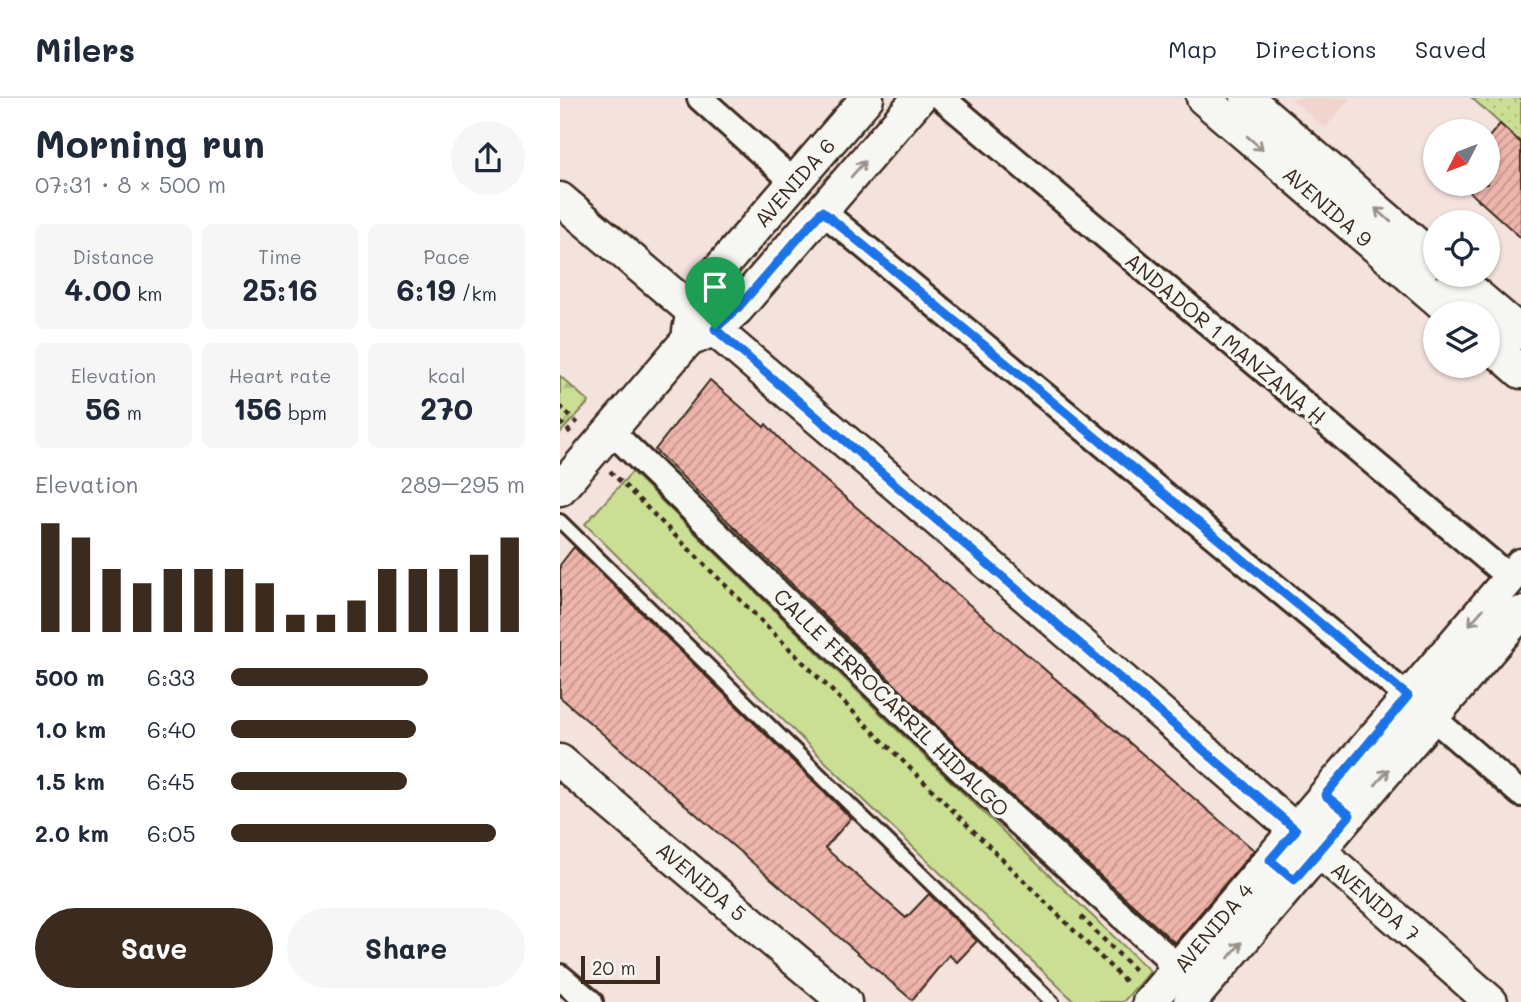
<!DOCTYPE html>
<html lang="en">
<head>
<meta charset="utf-8">
<style>
	:root { --surface:#fff; --page:#f6f6f7; --text:#1f2937; --muted:#747a83; --line:#e0e1e3; --accent:#3b2a1e }
	body { margin:0; font-family:Mali,sans-serif; background:var(--page); color:var(--text); height:100vh; display:flex; flex-direction:column; font-size:26px; white-space:nowrap }
	* { box-sizing:border-box; margin:0 }
	p { font-size:23px; color:var(--muted) }
	.icon { flex:none; width:38px; height:38px; fill:none; stroke:currentColor; stroke-width:2; stroke-linecap:round; stroke-linejoin:round }
	.map { position:relative; flex:1; overflow:hidden }
	.details { display:flex; flex-direction:column; background:var(--surface); width:560px }
	.details>* { flex:none }
	.needle { width:46px; rotate:228deg }
	.tools { position:absolute; left:863px; top:21px; display:grid; gap:14px }
	.tools a { display:grid; place-items:center; width:77px; height:77px; border-radius:50%; background:var(--surface); box-shadow:0 2px 5px #0004; font-size:35px }
	.scale { position:absolute; left:21px; bottom:18px; width:79px; box-sizing:border-box; padding-left:7px; border:4px solid #3b2a1e; border-top:0; font-size:19px; line-height:24px; white-space:nowrap; color:#3b2a1e; -webkit-text-stroke:5px #f6f6f2; paint-order:stroke }
	.pin { position:absolute; display:grid; place-items:center; width:60px; height:60px; color:#fff; margin:-72px -30px; border-radius:50% 50% 50% 0; rotate:-45deg; box-shadow:0 0 7px #0007 }
	.pin .icon { rotate:45deg }
	.round { display:grid; place-items:center; flex:none; width:74px; height:74px; border-radius:37px; background:var(--page) }
	.overview { display:flex; align-items:center; justify-content:space-between; height:119px; padding:0 35px }
	h1 { font-size:38px; font-weight:700; line-height:52px }
	.figures { display:grid; grid-template-columns:repeat(3,1fr); gap:10px; height:119px; padding:7px 35px }
	.figures div { display:grid; align-content:center; border-radius:10px; background:var(--page); text-align:center }
	.figures b { font-size:30px; font-weight:700 }
	.figures small { font-size:19px; font-weight:400 }
	.figures p { font-size:19px }
	.chart { height:196px; padding:14px 35px }
	.chart p { display:flex; justify-content:space-between }
	.chart svg { width:100%; height:126px; margin-top:7px; stroke:var(--accent); stroke-width:6 }
	.button { display:flex; gap:14px; margin-top:auto; padding:14px 35px }
	.button a { flex:1; height:80px; border-radius:42px; background:var(--accent); color:#fff; font-size:28px; font-weight:700; line-height:80px; text-align:center }
	.button a+a { background:var(--page); color:var(--text) }
	ul { padding:0 35px; list-style:none; font-size:23px }
	li { display:grid; grid-template-columns:112px 84px 1fr; align-items:center; height:52px }
	li i { height:18px; border-radius:9px; background:var(--accent) }
	header { display:flex; align-items:center; gap:42px; box-sizing:border-box; height:98px; padding:0 35px; background:var(--surface); border-bottom:2px solid var(--line) }
	header strong { font-size:33px }
	nav { display:flex; gap:38px; margin-inline-start:auto; font-size:24px }
	main { display:flex; flex:1; min-height:0 }
	.map>svg:first-child { display:block }
	.built { fill:#f2d4ce }
	.forest { fill:url(#forest-firs); stroke:#828459; stroke-width:2 }
	.park { fill:url(#park-dots); stroke:#828459; stroke-width:2 }
	.garden { fill:#cadf94; stroke:#828459; stroke-width:2 }
	.building { fill:url(#building-hatch); stroke:#3b2a1e; stroke-width:2 }
	.lines { fill:none; stroke-linecap:round; stroke-linejoin:round }
	.service-casing { stroke:#3b2a1e; stroke-width:18 }
	.minor-casing { stroke:#3b2a1e; stroke-width:30 }
	.tertiary-casing { stroke:#3b2a1e; stroke-width:37 }
	.path { stroke:#3b2a1e; stroke-width:4.5; stroke-dasharray:5 5; stroke-linecap:butt }
	.service { stroke:#f6f6f2; stroke-width:12 }
	.minor { stroke:#f6f6f2; stroke-width:24 }
	.tertiary { stroke:#f6f6f2; stroke-width:32 }
	.oneway { stroke:#989088 }
	.route-casing { stroke:#fff; stroke-width:14 }
	.route { stroke:#1a73e8; stroke-width:9 }
	.labels { text-anchor:middle; dominant-baseline:central; stroke-width:7; stroke-linejoin:round; paint-order:stroke }
	.street-label { font-size:21px; fill:#3b2a1e; stroke:#f6f6f2 }
</style>
</head>
<body>
<header>
<strong>Milers</strong>
<nav><a>Map</a><a>Directions</a><a>Saved</a></nav>
</header>
<main>
<section class="details">
<div class="overview"><div><h1>Morning run</h1><p>07:31 · 8 × 500 m</p></div><a class="round"><svg class="icon" aria-label="share" viewBox="0 0 24 24"><path d="M12 15V3M7 8l5-5 5 5M5 13v7h14v-7"/></svg></a></div>
<div class="figures">
<div><p>Distance</p><b>4.00<small> km</small></b></div>
<div><p>Time</p><b>25:16</b></div>
<div><p>Pace</p><b>6:19<small> /km</small></b></div>
</div>
<div class="figures">
<div><p>Elevation</p><b>56<small> m</small></b></div>
<div><p>Heart rate</p><b>156<small> bpm</small></b></div>
<div><p>kcal</p><b>270</b></div>
</div>
<div class="chart"><p><span>Elevation</span>289–295 m</p>
<svg viewBox="0 0 160 44" preserveAspectRatio="none"><path d="M5 44V6M15 44V11M25 44V22M35 44V27M45 44V22M55 44V22M65 44V22M75 44V27M85 44V38M95 44V38M105 44V33M115 44V22M125 44V22M135 44V22M145 44V17M155 44V11"/></svg>
</div>
<ul>
<li><b>500 m</b>6:33<i style="width:67%"></i></li>
<li><b>1.0 km</b>6:40<i style="width:63%"></i></li>
<li><b>1.5 km</b>6:45<i style="width:60%"></i></li>
<li><b>2.0 km</b>6:05<i style="width:90%"></i></li>
</ul>
<div class="button"><a>Save</a><a>Share</a></div>
</section>
<div class="map">
<svg width="961" height="904" viewBox="0 0 961 904">
	<defs>
		<pattern id="forest-firs" width="22" height="20" patternUnits="userSpaceOnUse" patternTransform="scale(1.75)"><rect width="22" height="20" fill="#cadf94"/><path d="M5 1l3.5 6h-7zM16 11l3.5 6h-7z" fill="#aec07f"/></pattern>
		<pattern id="park-dots" width="8" height="8" patternUnits="userSpaceOnUse" patternTransform="scale(1.75)"><rect width="8" height="8" fill="#cadf94"/><path d="M2 2h.1M6 6h.1" fill="none" stroke="#aec07f" stroke-width="1.8" stroke-linecap="round"/></pattern>
		<pattern id="building-hatch" width="6" height="6" patternUnits="userSpaceOnUse" patternTransform="scale(1.75)"><rect width="6" height="6" fill="#efb5ac"/><path d="M-1 1l2-2M0 6l6-6M5 7l2-2" fill="none" stroke="#c3938b"/></pattern>
	</defs>
	<rect width="100%" height="100%" fill="#f4e2dd"/>
	<filter id="ink" filterUnits="userSpaceOnUse"><feTurbulence type="fractalNoise" baseFrequency=".0143" numOctaves="2"/><feDisplacementMap in="SourceGraphic" scale="14" xChannelSelector="R" yChannelSelector="G"/><feConvolveMatrix kernelMatrix="1 2 1 2 8 2 1 2 1" color-interpolation-filters="sRGB"/></filter>
	<g filter="url(#ink)">
		<polygon class="built" points="730,0 791,0 765,30"/>
		<polygon class="forest" points="0,278 29,304 0,335"/>
		<polygon class="park" points="912,0 961,0 961,45"/>
		<polygon class="garden" points="72,374 364,658 590,873 563,904 515,904 306,704 25,426"/>
		<g class="building">
			<polygon points="940,26 961,45 961,140 901,86 928,86 928,40"/>
			<polygon points="150,282 204,329 206,326 230,352 694,752 615,845 414,664 95,352"/>
			<polygon points="14,449 291,720 265,750 346,820 369,796 417,843 397,864 389,857 352,902 0,599 0,467"/>
		</g>
		<g class="lines">
			<g class="service-casing">
				<polyline id="service" points="0,423 492,904"/>
			</g>
			<g class="minor-casing">
				<g id="minor">
					<polyline points="140,0 234,84"/>
					<polyline points="382,0 950,480"/>
					<polyline points="262,113 848,599"/>
					<polyline points="50,332 406,677 605,857 613,876"/>
					<polyline points="872,619 961,696"/>
					<polyline points="0,879 30,904"/>
				</g>
			</g>
			<g class="tertiary-casing">
				<g id="tertiary">
					<polyline points="643,0 893,215"/>
					<polyline points="687,0 875,162"/>
					<path d="M0,101C313,365 624,633 931,904"/>
					<polyline points="893,177 961,235"/>
					<polyline points="129,233 133,213 144,189 307,0"/>
					<polyline points="928,245 961,274"/>
					<polyline points="0,391 127,243 155,231 177,211 359,0"/>
					<polyline points="0,663 285,904"/>
					<polyline points="589,904 961,467"/>
					<polyline points="630,904 961,515"/>
				</g>
			</g>
			<g class="path">
				<polyline points="0,308 20,328"/>
				<polyline points="0,324 11,335"/>
				<polyline points="50,373 568,886"/>
				<polyline points="521,819 577,874"/>
			</g>
			<use href="#service" class="service"/>
			<use href="#minor" class="minor"/>
			<use href="#tertiary" class="tertiary"/>
		</g>
		<defs><path id="oneway-shaft" d="M-6 0H5M1.5-3L5.5 0L1.5 3" fill="none" stroke-width="1.6" stroke-linecap="round" stroke-linejoin="round" transform="scale(1.75)"/></defs>
		<g class="oneway">
			<use href="#oneway-shaft" transform="translate(695 45) rotate(41)"/>
			<use href="#oneway-shaft" transform="translate(298 71) rotate(-49)"/>
			<use href="#oneway-shaft" transform="translate(823 117) rotate(-139)"/>
			<use href="#oneway-shaft" transform="translate(916 519) rotate(131)"/>
			<use href="#oneway-shaft" transform="translate(822 679) rotate(-50)"/>
			<use href="#oneway-shaft" transform="translate(675 852) rotate(-50)"/>
		</g>
	</g>
	<g class="lines" filter="url(#ink)">
		<g class="route-casing">
			<polygon id="route" points="262,113 848,598 765,697 790,717 734,782 710,762 736,732 155,231 177,211"/>
		</g>
		<use href="#route" class="route"/>
	</g>
	<g class="labels">
		<g class="street-label">
			<text transform="translate(234 84) rotate(-49)">AVENIDA 6</text>
			<text transform="translate(768 108) rotate(41)">AVENIDA 9</text>
			<text transform="translate(666 240) rotate(40)">ANDADOR 1 MANZANA H</text>
			<text transform="translate(332 604) rotate(44)">CALLE FERROCARRIL HIDALGO</text>
			<text transform="translate(142 783) rotate(40)">AVENIDA 5</text>
			<text transform="translate(816 803) rotate(41)">AVENIDA 7</text>
			<text transform="translate(653 829) rotate(-50)">AVENIDA 4</text>
		</g>
	</g>
</svg>
<div class="tools">
<a><svg class="needle" viewBox="-14 -14 28 28"><path d="M0-13l5 13h-10z" fill="#e53935"/><path d="M0 13l5-13h-10z" fill="#747a83"/></svg></a>
<a><svg class="icon" aria-label="locate" viewBox="0 0 24 24"><circle cx="12" cy="12" r="6"/><path d="M12 2v4M12 18v4M2 12h4M18 12h4"/></svg></a>
<a><svg class="icon" aria-label="layers" viewBox="0 0 24 24"><path d="M12 4l9 5-9 5-9-5zM3 14l9 5 9-5"/></svg></a>
</div>
<div class="scale">20 m</div>
<div class="pin" style="left:155px;top:231px;background:#1e9e55"><svg class="icon" aria-label="arrive" viewBox="0 0 24 24"><path d="M6 21V4h12l-3 4 3 4H6"/></svg></div>
</div>
</main>
</body>
</html>
